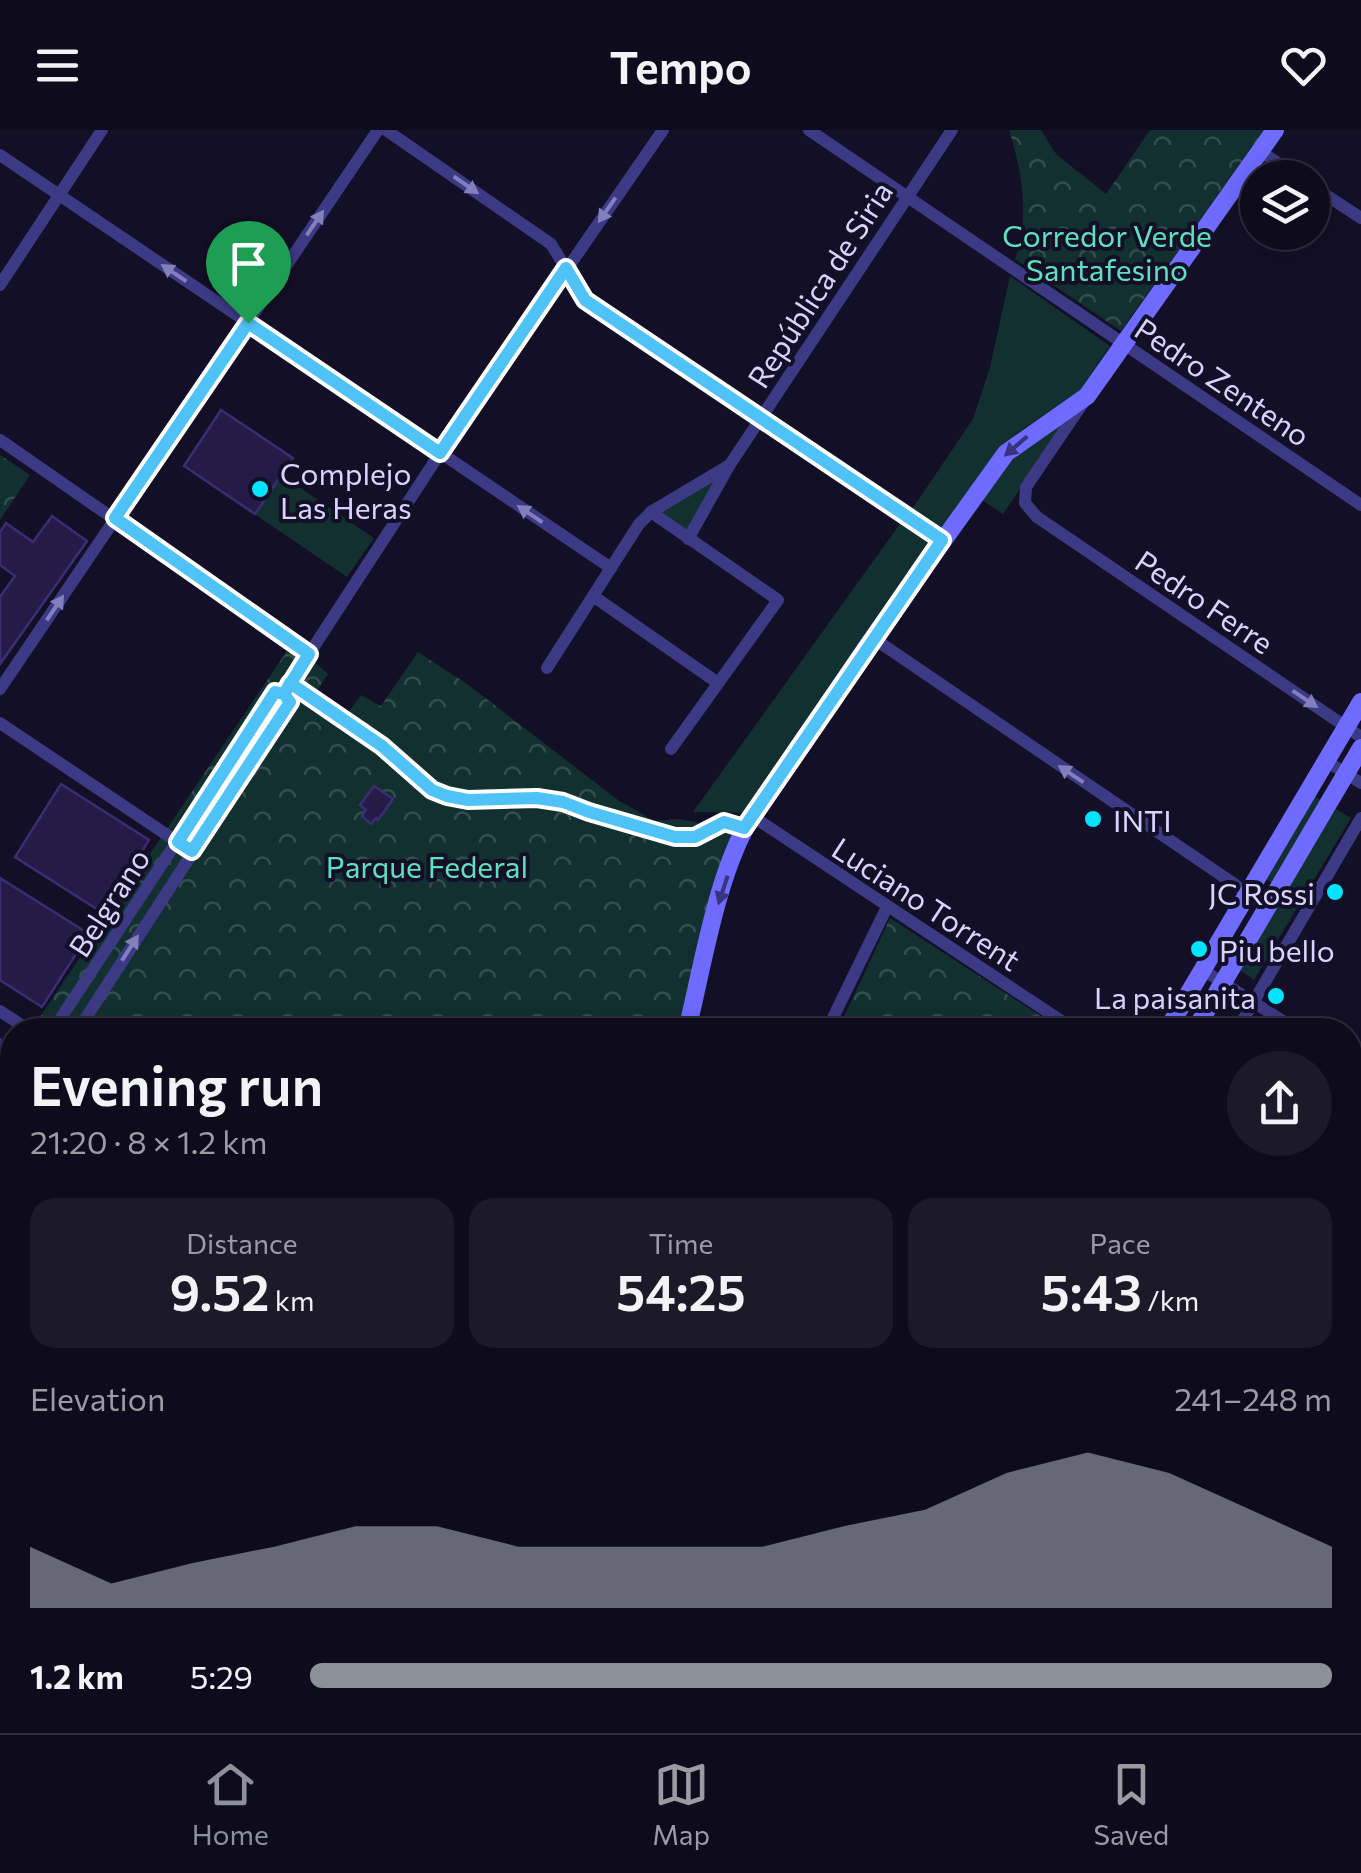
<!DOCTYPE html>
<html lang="en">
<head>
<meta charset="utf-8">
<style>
	:root { --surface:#0e0b1c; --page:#1c1929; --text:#f1f3f6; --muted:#9b9ba3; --line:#2e2b3b; --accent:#8c9099 }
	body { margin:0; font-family:Commissioner,sans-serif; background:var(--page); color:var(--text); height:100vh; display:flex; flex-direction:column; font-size:38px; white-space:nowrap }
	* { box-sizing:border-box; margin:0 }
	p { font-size:32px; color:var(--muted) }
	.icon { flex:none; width:55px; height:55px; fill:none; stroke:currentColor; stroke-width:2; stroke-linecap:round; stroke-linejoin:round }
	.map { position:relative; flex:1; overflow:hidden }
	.drawer { position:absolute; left:0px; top:888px; width:1362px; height:718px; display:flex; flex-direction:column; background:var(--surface); border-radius:40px 40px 0 0; box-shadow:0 5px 25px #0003,0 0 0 2px var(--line) }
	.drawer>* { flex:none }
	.tools { position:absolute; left:1240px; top:30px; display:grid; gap:20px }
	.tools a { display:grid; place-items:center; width:90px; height:90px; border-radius:50%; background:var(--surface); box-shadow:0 5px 25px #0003,0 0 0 2px var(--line); font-size:50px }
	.pin { position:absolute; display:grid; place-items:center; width:85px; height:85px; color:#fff; margin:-102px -42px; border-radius:50% 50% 50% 0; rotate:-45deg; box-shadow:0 0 10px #0007 }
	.pin .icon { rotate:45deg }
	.round { display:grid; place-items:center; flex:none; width:105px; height:105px; border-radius:52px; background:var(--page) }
	.headline { display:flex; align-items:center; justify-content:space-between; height:170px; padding:0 30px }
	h1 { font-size:55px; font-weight:600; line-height:75px }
	.stats { display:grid; grid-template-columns:repeat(3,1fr); gap:15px; height:170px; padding:10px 30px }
	.stats div { display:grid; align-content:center; border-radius:25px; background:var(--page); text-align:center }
	.stats b { font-size:50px; font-weight:600 }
	.stats small { font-size:28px; font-weight:400 }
	.stats p { font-size:28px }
	.chart { height:280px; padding:20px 30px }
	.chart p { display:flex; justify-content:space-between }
	.chart svg { width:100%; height:180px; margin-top:10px; fill:var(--accent); opacity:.7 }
	ul { padding:0 30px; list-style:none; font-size:32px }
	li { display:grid; grid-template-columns:160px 120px 1fr; align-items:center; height:75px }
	li i { height:25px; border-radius:12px; background:var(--accent) }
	header { display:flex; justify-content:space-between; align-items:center; height:130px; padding:0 30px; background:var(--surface); font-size:45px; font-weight:600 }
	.dock { display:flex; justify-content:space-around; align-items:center; height:140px; border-top:2px solid var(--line); background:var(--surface); font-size:28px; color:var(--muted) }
	.dock a { display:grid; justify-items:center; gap:5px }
	.dock .active { color:var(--accent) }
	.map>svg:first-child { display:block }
	.grass { fill:#12302f }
	.park { fill:url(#park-crowns) }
	.building { fill:#241b47; stroke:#3b2d73; stroke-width:2.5 }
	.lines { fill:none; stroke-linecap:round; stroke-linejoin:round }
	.street { stroke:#3d3a85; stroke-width:12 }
	.secondary { stroke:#6f6bff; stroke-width:18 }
	.oneway { fill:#837fbc }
	.oneway2 { fill:#38347d }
	.route-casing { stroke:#fff; stroke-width:20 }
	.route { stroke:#4fc3f7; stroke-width:12 }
	.poi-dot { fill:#00e5ff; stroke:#130f26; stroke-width:4 }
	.labels { text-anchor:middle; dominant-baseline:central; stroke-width:8; stroke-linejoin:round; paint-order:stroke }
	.park-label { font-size:30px; fill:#5fe0c0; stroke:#130f26 }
	.street-label { font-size:30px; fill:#d9d4ff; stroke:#130f26 }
	.poi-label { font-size:30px; fill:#d9d4ff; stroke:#130f26; text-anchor:start }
</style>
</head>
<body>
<header><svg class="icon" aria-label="menu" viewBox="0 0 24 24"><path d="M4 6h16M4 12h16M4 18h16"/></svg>Tempo<svg class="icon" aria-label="heart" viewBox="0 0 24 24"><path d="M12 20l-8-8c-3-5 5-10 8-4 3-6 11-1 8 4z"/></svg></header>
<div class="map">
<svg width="1361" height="1603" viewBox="0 0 1361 1603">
	<defs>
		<pattern id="park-crowns" width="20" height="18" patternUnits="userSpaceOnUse" patternTransform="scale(2.5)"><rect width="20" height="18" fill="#12302f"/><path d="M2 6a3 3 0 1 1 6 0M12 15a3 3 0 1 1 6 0" fill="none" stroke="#344d4e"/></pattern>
	</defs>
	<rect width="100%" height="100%" fill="#130f26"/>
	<g class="grass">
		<polygon points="1010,146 1110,216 1080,260 1016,304 1005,316 942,403 910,382 973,289 990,237"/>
		<polygon points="221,280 293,328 283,346 374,408 347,447 184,336"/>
		<polygon points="1071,284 1003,384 982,370 1011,329"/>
		<polygon points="722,345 687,407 653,383"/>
		<polygon points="902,391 935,413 747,683 693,682"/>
		<polygon points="1312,665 1323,671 1274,754 1264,748"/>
		<polygon points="1336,679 1351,688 1254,850 1239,840"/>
	</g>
	<g class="park">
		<path d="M1009,0H1041L1056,24L1106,64L1150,0H1264L1121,201L1015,129C1030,85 1022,42 1009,0Z"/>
		<polygon points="0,325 30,345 0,390"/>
		<polygon points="293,512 328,544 317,561 348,583 361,565 381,576 418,522 467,554 618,670 654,691 680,689 738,701 681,900 31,900"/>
		<polygon points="890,788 1062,900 838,900"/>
		<polygon points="12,928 12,1592 477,1593 473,1603 0,1603 0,947"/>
	</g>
	<g class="building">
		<polygon points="221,280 293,328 255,384 184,336"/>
		<polygon points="52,386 87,411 0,534 0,467 15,446 0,435 0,402 6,393 33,412"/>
		<polygon points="61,654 149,710 103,783 15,727"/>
		<polygon points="374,656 393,669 378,690 376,688 371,694 362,686 366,680 360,675"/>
		<polygon points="0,748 89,804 42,877 0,850"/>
		<polygon points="0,909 12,917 12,928 0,947"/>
		<polygon points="0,1304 12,1310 12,1373 0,1400"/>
	</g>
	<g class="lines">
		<g class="street">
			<polyline points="386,0 551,114 585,170 942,410"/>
			<polyline points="809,0 1361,375"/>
			<polyline points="1260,21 1300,48"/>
			<polyline points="0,25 611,438"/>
			<polyline points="1312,56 1361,88"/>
			<polyline points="0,155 102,0"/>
			<polyline points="1083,273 1026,357 1025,373 1037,387 1361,607"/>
			<polyline points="0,310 309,524"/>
			<polyline points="651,382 778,470 671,619"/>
			<polyline points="688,409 729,336 952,0"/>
			<polyline points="593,466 718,553"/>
			<polyline points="873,508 1268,777"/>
			<polyline points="547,538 639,394 651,382 728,336"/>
			<polyline points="290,553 382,616 431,660 447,666 563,671 589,682 675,707 695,707 724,693 744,699"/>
			<polyline points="0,559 378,0"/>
			<polyline points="283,564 440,323 663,0"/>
			<polyline points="0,593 185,717"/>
			<polyline points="1326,631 1361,653"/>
			<polyline points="752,686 1075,900"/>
			<polyline points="1203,840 1297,900"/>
			<polyline points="0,881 29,900"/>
			<polyline points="53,900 275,562 283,564"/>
			<polyline points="78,900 290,572 283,564"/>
			<polyline points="827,900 887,777"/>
			<polyline points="1237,900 1361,688"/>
			<polyline points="1350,935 1361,943"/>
			<polyline points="0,980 12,961"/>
			<polyline points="0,1017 12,998"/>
			<polyline points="1350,1037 1361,1020"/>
			<polyline points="1350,1217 1361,1225"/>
			<polyline points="1350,1358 1361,1342"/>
			<polyline points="1350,1502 1361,1510"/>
			<polyline points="638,1592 654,1603"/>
			<polyline points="1066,1592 1082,1603"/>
			<polyline points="606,1603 612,1592"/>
			<polyline points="1183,1603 1190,1592"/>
		</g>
		<g class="secondary">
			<path d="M687,900C703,835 717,742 752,686L868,515L1006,323L1087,266L1275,0"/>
			<polyline points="1167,900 1361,572"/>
			<polyline points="1195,900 1361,618"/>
			<polyline points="481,1603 485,1592"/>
			<polyline points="761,1603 767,1592"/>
			<polyline points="788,1603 794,1592"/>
		</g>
	</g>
	<defs><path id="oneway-solid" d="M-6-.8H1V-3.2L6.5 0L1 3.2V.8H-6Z" transform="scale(2.5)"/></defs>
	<g class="oneway">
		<use href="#oneway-solid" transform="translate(466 55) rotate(35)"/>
		<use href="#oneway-solid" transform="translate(607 80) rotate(125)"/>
		<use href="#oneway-solid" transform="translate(315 93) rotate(-56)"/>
		<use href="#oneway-solid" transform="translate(174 143) rotate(-146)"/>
		<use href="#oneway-solid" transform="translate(530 384) rotate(-146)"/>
		<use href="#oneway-solid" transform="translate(55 478) rotate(-56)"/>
		<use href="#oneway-solid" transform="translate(1305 569) rotate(34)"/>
		<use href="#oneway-solid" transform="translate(1071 644) rotate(-146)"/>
		<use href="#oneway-solid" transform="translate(130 818) rotate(-57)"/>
	</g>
	<g class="oneway2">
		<use href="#oneway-solid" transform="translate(1016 316) rotate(139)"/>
		<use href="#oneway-solid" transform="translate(723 760) rotate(108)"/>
	</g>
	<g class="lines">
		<g class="route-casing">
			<polyline id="route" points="248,193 115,388 309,524 284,564 290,572 192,721 178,712 275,562 284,564 290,553 382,616 432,660 447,666 468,670 537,668 563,672 589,682 675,707 695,707 724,692 744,698 942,410 585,170 566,138 440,323 248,193"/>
		</g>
		<use href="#route" class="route"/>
	</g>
	<g class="poi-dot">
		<circle cx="260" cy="359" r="10"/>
		<circle cx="1093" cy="689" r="10"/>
		<circle cx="1335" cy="762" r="10"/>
		<circle cx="1199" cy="819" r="10"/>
		<circle cx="1276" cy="866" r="10"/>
	</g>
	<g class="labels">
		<g class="park-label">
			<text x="1107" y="104">Corredor Verde<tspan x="1107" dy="34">Santafesino</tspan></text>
			<text x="427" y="735">Parque Federal</text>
		</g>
		<g class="street-label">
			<text transform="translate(819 154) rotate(-57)">República de Siria</text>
			<text transform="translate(1223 251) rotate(34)">Pedro Zenteno</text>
			<text transform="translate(1205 471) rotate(34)">Pedro Ferre</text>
			<text transform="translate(108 772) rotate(-57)">Belgrano</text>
			<text transform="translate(927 773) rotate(33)">Luciano Torrent</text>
		</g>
		<g class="poi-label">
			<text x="280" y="342">Complejo<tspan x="280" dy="34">Las Heras</tspan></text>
			<text x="1113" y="689">INTI</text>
			<text x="1315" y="762" text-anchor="end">JC Rossi</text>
			<text x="1219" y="819">Piu bello</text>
			<text x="1256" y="866" text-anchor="end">La paisanita</text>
		</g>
	</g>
</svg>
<div class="tools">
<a><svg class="icon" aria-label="layers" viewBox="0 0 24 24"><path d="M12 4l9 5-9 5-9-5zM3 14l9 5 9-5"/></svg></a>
</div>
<div class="pin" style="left:248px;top:193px;background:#1e9e55"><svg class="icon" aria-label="arrive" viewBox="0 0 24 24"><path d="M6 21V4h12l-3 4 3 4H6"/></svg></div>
<section class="drawer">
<div class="headline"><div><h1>Evening run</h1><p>21:20 · 8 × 1.2 km</p></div><a class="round"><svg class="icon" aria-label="share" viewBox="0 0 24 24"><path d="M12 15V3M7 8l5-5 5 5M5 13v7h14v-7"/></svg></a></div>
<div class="stats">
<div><p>Distance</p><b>9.52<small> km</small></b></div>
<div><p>Time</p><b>54:25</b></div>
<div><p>Pace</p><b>5:43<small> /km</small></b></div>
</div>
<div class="chart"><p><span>Elevation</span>241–248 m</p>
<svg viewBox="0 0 160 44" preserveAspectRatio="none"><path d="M0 44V29L10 38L20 33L30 29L40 24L50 24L60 29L70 29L80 29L90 29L100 24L110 20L120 11L130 6L140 11L150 20L160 29V44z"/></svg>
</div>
<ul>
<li><b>1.2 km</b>5:29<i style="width:100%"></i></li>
</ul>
</section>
</div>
<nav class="dock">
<a class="active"><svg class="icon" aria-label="home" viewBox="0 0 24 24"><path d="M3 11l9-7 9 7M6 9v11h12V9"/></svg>Home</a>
<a><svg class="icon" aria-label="map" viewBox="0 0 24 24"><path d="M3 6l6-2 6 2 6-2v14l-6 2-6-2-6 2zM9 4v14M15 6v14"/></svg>Map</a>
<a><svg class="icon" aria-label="saved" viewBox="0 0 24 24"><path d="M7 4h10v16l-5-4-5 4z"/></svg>Saved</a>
</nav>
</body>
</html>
